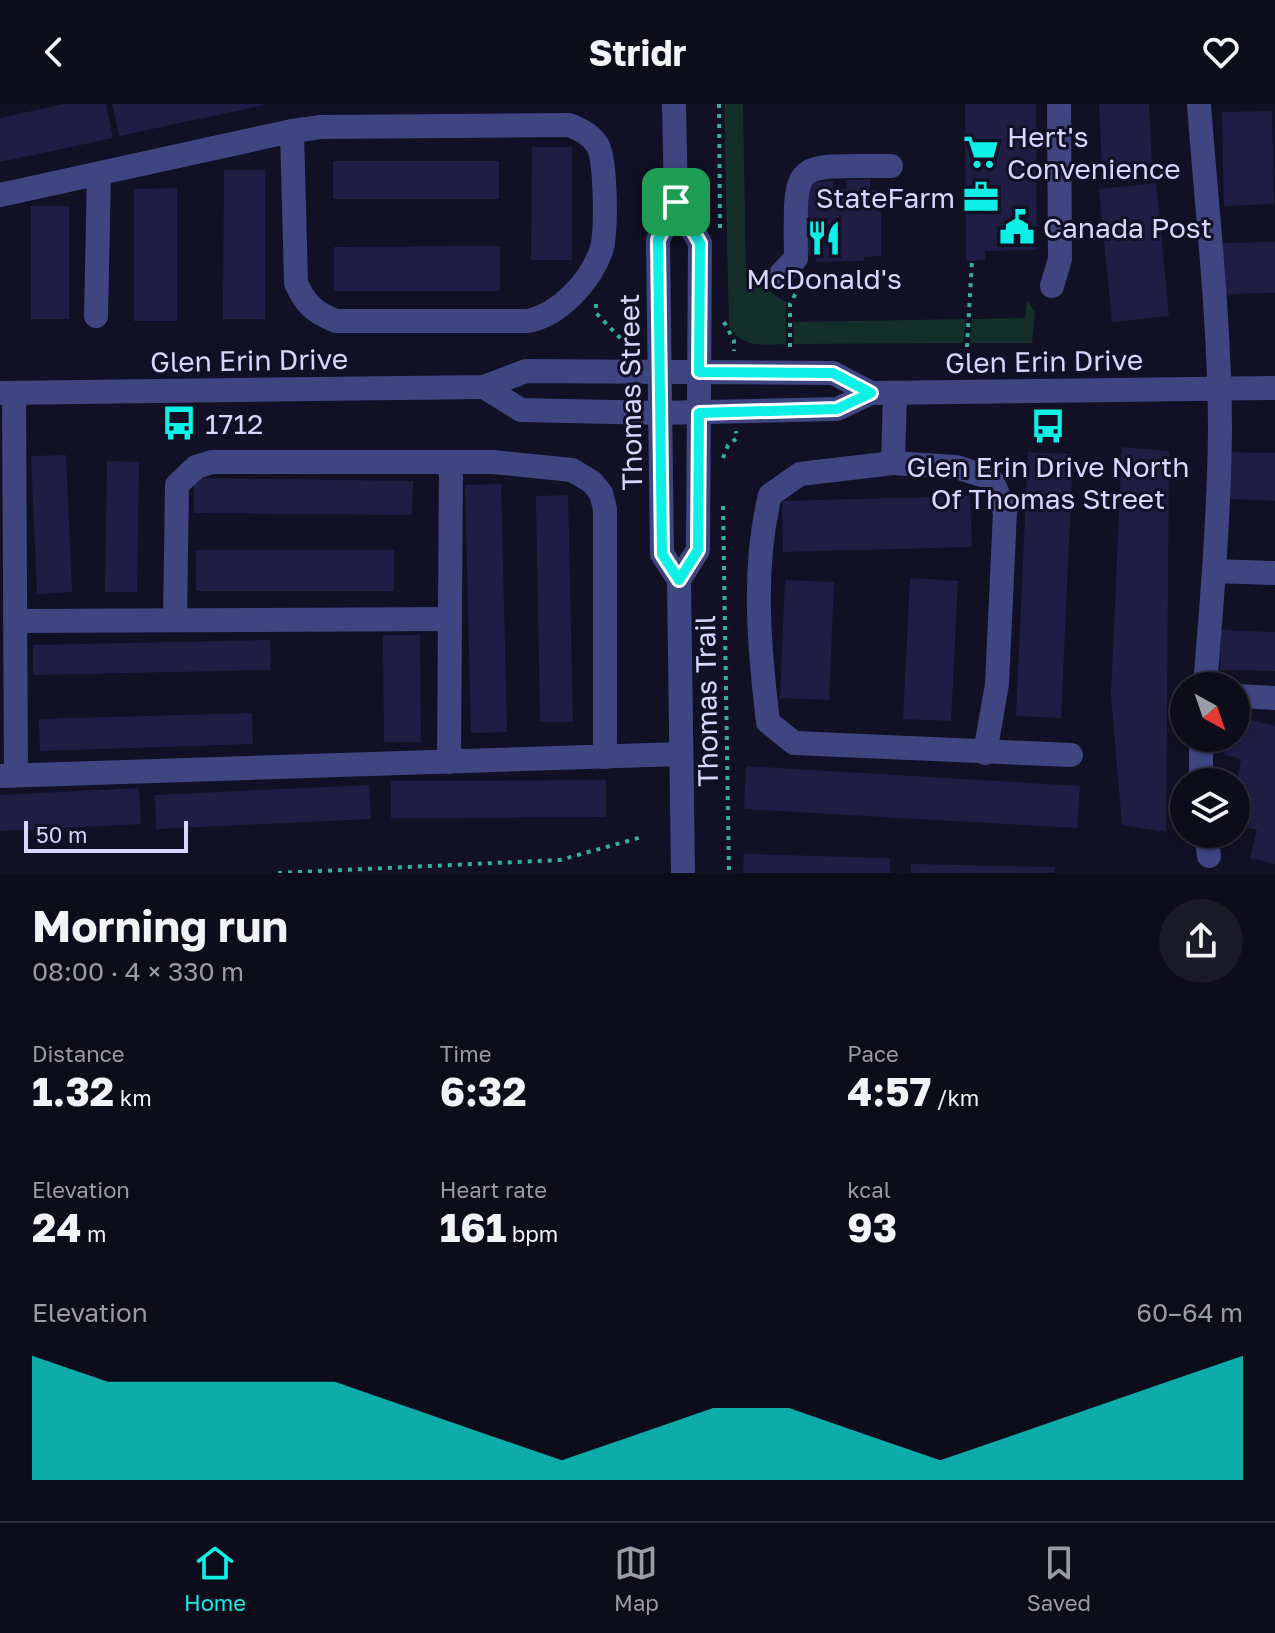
<!DOCTYPE html>
<html lang="en">
<head>
<meta charset="utf-8">
<style>
	:root { --surface:#0d0c1b; --page:#1b1a28; --text:#f1f3f6; --muted:#9a9ba3; --line:#2d2c3a; --accent:#0ef0e6 }
	body { margin:0; font-family:"Golos Text",sans-serif; background:var(--page); color:var(--text); height:100vh; display:flex; flex-direction:column; font-size:30px; white-space:nowrap }
	* { box-sizing:border-box; margin:0 }
	p { font-size:26px; color:var(--muted) }
	.icon { flex:none; width:44px; height:44px; fill:none; stroke:currentColor; stroke-width:2; stroke-linecap:round; stroke-linejoin:round }
	.map { position:relative; height:769px; overflow:hidden }
	.side { display:flex; flex-direction:column; background:var(--surface); flex:1 }
	.side>* { flex:none }
	.needle { width:52px; rotate:140deg }
	.tools { position:absolute; left:1170px; top:568px; display:grid; gap:16px }
	.tools a { display:grid; place-items:center; width:80px; height:80px; border-radius:50%; background:var(--surface); box-shadow:0 2px 6px #0004,0 0 0 2px var(--line); font-size:40px }
	.scale { position:absolute; left:24px; bottom:20px; width:164px; box-sizing:border-box; padding-left:8px; border:4px solid #d6d7fd; border-top:0; font-size:22px; line-height:28px; white-space:nowrap; color:#d6d7fd; -webkit-text-stroke:6px #111024; paint-order:stroke }
	.pin { position:absolute; display:grid; place-items:center; width:68px; height:68px; color:#fff; margin:-34px; border-radius:16px; box-shadow:0 4px 12px #0006 }
	.round { display:grid; place-items:center; flex:none; width:84px; height:84px; border-radius:42px; background:var(--page) }
	.headline { display:flex; align-items:center; justify-content:space-between; height:136px; padding:0 32px }
	h1 { font-size:44px; font-weight:700; line-height:60px }
	.figures { display:grid; grid-template-columns:repeat(3,1fr); gap:12px; height:136px; padding:8px 32px }
	.figures div { display:grid; align-content:center }
	.figures b { font-size:40px; font-weight:700 }
	.figures small { font-size:22px; font-weight:400 }
	.figures p { font-size:22px }
	.chart { height:224px; padding:16px 32px }
	.chart p { display:flex; justify-content:space-between }
	.chart svg { width:100%; height:144px; margin-top:8px; fill:var(--accent); opacity:.7 }
	header { display:flex; justify-content:space-between; align-items:center; height:104px; padding:0 32px; background:var(--surface); font-size:36px; font-weight:700 }
	.tabs { display:flex; justify-content:space-around; align-items:center; height:112px; border-top:2px solid var(--line); background:var(--surface); font-size:22px; color:var(--muted) }
	.tabs a { display:grid; justify-items:center; gap:4px }
	.tabs .selected { color:var(--accent) }
	.map>svg:first-child { display:block }
	.green { fill:#142e29 }
	.building { fill:#201d44 }
	.lines { fill:none; stroke-linecap:round; stroke-linejoin:round }
	.path { stroke:#37b097; stroke-width:4; stroke-dasharray:4 6; stroke-linecap:butt }
	.minor { stroke:#3e4580; stroke-width:24 }
	.route-casing { stroke:#fff; stroke-width:16 }
	.route { stroke:#0ef0e6; stroke-width:10 }
	.labels { text-anchor:middle; dominant-baseline:central; stroke-width:6; stroke-linejoin:round; paint-order:stroke }
	.poi-label { font-size:28px; fill:#d6d7fd; stroke:#111024; text-anchor:start }
	.street-label { font-size:28px; fill:#d6d7fd; stroke:#111024 }
</style>
</head>
<body>
<header><svg class="icon" aria-label="back" viewBox="0 0 24 24"><path d="M15 5l-7 7 7 7"/></svg>Stridr<svg class="icon" aria-label="heart" viewBox="0 0 24 24"><path d="M12 20l-8-8c-3-5 5-10 8-4 3-6 11-1 8 4z"/></svg></header>
<div class="map">
<svg width="1275" height="769" viewBox="0 0 1275 769">
	<rect width="100%" height="100%" fill="#111024"/>
	<g class="green">
		<path d="M724,0H743L746,175H761L773,190L786,198V240C762,241 744,244 729,223Z"/>
		<polygon points="1027,196 1035,208 1032,239 970,239 972,215 1025,214"/>
		<polygon points="966,215 963,239 794,240 793,218"/>
	</g>
	<g class="building">
		<polygon points="64,0 106,0 113,34 0,58 0,14"/>
		<polygon points="112,0 264,0 264,1 119,32"/>
		<polygon points="965,0 1036,0 1037,146 985,147 985,156 966,157"/>
		<polygon points="1099,0 1149,0 1152,60 1102,62"/>
		<polygon points="1272,7 1274,100 1224,102 1222,8"/>
		<polygon points="532,43 572,43 572,156 531,156"/>
		<rect x="333" y="57" width="166" height="38"/>
		<polygon points="224,66 265,66 265,215 223,215"/>
		<polygon points="870,75 870,86 881,86 881,152 864,153 864,157 816,158 816,152 802,152 809,78 833,77 833,85 847,85 846,76"/>
		<polygon points="1156,79 1169,212 1112,218 1099,85"/>
		<polygon points="177,84 177,217 134,217 134,85"/>
		<rect x="31" y="102" width="38" height="113"/>
		<polygon points="1275,138 1275,189 1223,190 1222,139"/>
		<polygon points="500,142 500,187 334,187 334,143"/>
		<polygon points="1122,343 1169,347 1166,728 1122,721 1111,591"/>
		<polygon points="1028,348 1073,350 1061,614 1016,612"/>
		<polygon points="1230,348 1275,349 1275,397 1228,395"/>
		<polygon points="66,351 72,488 37,490 31,352"/>
		<polygon points="107,357 139,358 137,488 105,488"/>
		<polygon points="194,374 413,377 412,411 194,409"/>
		<polygon points="501,380 507,628 471,629 465,381"/>
		<polygon points="568,391 573,618 540,618 536,392"/>
		<polygon points="970,392 972,443 783,448 782,397"/>
		<rect x="196" y="446" width="198" height="41"/>
		<polygon points="910,474 958,477 951,617 903,615"/>
		<polygon points="785,476 834,478 829,596 780,594"/>
		<polygon points="1221,526 1275,528 1275,567 1220,566"/>
		<polygon points="383,531 420,531 421,638 384,638"/>
		<polygon points="270,536 271,566 33,571 33,541"/>
		<polygon points="252,609 253,640 40,647 39,615"/>
		<polygon points="1236,612 1275,622 1275,760 1250,754 1257,726 1239,722 1248,689 1236,686 1241,655 1224,651 1229,634 1236,634"/>
		<polygon points="746,662 1080,682 1077,724 744,705"/>
		<polygon points="606,676 606,713 391,714 391,677"/>
		<polygon points="369,681 371,715 156,725 155,691"/>
		<polygon points="139,684 141,720 0,727 0,691"/>
		<polygon points="744,750 890,754 890,769 743,769"/>
		<polygon points="911,760 1055,763 1055,769 911,769"/>
	</g>
	<g class="lines">
		<g class="path">
			<polyline points="719,0 720,126"/>
			<polyline points="596,200 596,209 627,241"/>
			<polyline points="724,218 734,237 734,247"/>
			<polyline points="790,243 790,200 797,187"/>
			<polyline points="967,243 972,156"/>
			<polyline points="723,354 728,341 737,334 736,327"/>
			<polyline points="723,402 729,769"/>
			<polyline points="278,769 560,756 642,733"/>
		</g>
		<g class="minor">
			<polyline points="674,0 676,98 658,136 662,450 679,476"/>
			<path d="M1199,0C1207,109 1220,218 1220,327C1219,412 1212,497 1205,582"/>
			<path d="M0,91L292,27L321,23L569,21C580,25 592,31 598,42C606,59 607,130 601,147C590,178 559,211 528,217H336C315,209 305,200 296,179L292,27"/>
			<polyline points="676,98 700,139 698,446 679,476 683,769"/>
			<path d="M781,170L796,154C795,52 791,63 891,62"/>
			<polyline points="1052,182 1060,155 1059,0"/>
			<polyline points="96,212 99,70"/>
			<polyline points="484,283 521,306 660,309 837,305 871,289 1275,284"/>
			<polyline points="0,289 484,283 526,267 833,269 871,289"/>
			<polyline points="14,289 16,671"/>
			<path d="M895,289L893,359L800,370L770,391C752,465 759,542 768,618L794,639L1071,651"/>
			<polyline points="893,359 956,363 985,372 993,378 1005,408 997,580 985,649"/>
			<polyline points="1214,467 1275,469"/>
			<polyline points="175,516 177,381 196,363 212,358 493,358 572,366 592,378 601,389 605,405 605,653"/>
			<polyline points="15,517 450,515"/>
			<polyline points="1236,592 1275,594"/>
			<polyline points="449,658 451,360"/>
			<polyline points="0,672 681,650"/>
			<polyline points="1201,678 1201,634"/>
			<polyline points="1206,730 1209,752"/>
		</g>
	</g>
	<g class="lines">
		<g class="route-casing">
			<polygon id="route" points="676,98 700,139 699,268 833,269 871,289 837,305 699,309 698,446 679,476 662,450 658,136"/>
		</g>
		<use href="#route" class="route"/>
	</g>
	<defs>
		<g id="supermarket-bare" transform="scale(2.76)"><path d="M-6-5.5h2.5l.6 2H6L4.5 2H-2.5L-4.4-4H-6ZM-1.5 3.2a1.3 1.3 0 1 0 .1 0ZM3 3.2a1.3 1.3 0 1 0 .1 0Z" fill="#0ef0e6" stroke="#111024" stroke-width="2.5" paint-order="stroke"/></g>
		<g id="office-bare" transform="scale(2.76)"><path d="M-6-3h4V-5.5h4V-3h4V5H-6ZM-1-4.5V-3h2v-1.5ZM-6 0V1H6V0Z" fill="#0ef0e6" stroke="#111024" stroke-width="2.5" paint-order="stroke"/></g>
		<g id="civic-bare" transform="scale(2.76)"><path d="M-.6-6.5H3V-4.5H.6V-3L4-1V1h2V6H-6V1h2V-1L-.6-3ZM-1.2 2.5V6h2.4V2.5Z" fill="#0ef0e6" stroke="#111024" stroke-width="2.5" paint-order="stroke"/></g>
		<g id="restaurant-bare" transform="scale(2.76)"><path d="M-5-6h1v4h1v-4h1v4h1v-4h1v5L-1.5 .5V6h-2V.5L-5-1ZM5-6V6H3V1.5H1.5Q1.5-4 5-6Z" fill="#0ef0e6" stroke="#111024" stroke-width="2.5" paint-order="stroke"/></g>
		<g id="bus-bare" transform="scale(2.76)"><path d="M-5-6H5V4H4V6H2V4H-2V6H-4V4H-5ZM-3.5-4V0h7V-4ZM-3.5 1.2v1.5H-2V1.2ZM2 1.2v1.5H3.5V1.2Z" fill="#0ef0e6" stroke="#111024" stroke-width="2.5" paint-order="stroke"/></g>
	</defs>
	<g fill-rule="evenodd">
		<use href="#supermarket-bare" x="981" y="48"/>
		<use href="#office-bare" x="981" y="93"/>
		<use href="#civic-bare" x="1017" y="123"/>
		<use href="#restaurant-bare" x="824" y="134"/>
		<use href="#bus-bare" x="179" y="319"/>
		<use href="#bus-bare" x="1048" y="322"/>
	</g>
	<g class="labels">
		<g class="poi-label">
			<text x="1007" y="32">Hert's<tspan x="1007" dy="32">Convenience</tspan></text>
			<text x="955" y="93" text-anchor="end">StateFarm</text>
			<text x="1043" y="123">Canada Post</text>
			<text x="824" y="174" text-anchor="middle">McDonald's</text>
			<text x="205" y="319">1712</text>
			<text x="1048" y="362" text-anchor="middle">Glen Erin Drive North<tspan x="1048" dy="32">Of Thomas Street</tspan></text>
		</g>
		<g class="street-label">
			<text transform="translate(249 256) rotate(-1)">Glen Erin Drive</text>
			<text transform="translate(1044 257) rotate(-1)">Glen Erin Drive</text>
			<text transform="translate(630 288) rotate(-91)">Thomas Street</text>
			<text transform="translate(706 597) rotate(-91)">Thomas Trail</text>
		</g>
	</g>
</svg>
<div class="tools">
<a><svg class="needle" viewBox="-14 -14 28 28"><path d="M0-13l5 13h-10z" fill="#e53935"/><path d="M0 13l5-13h-10z" fill="#9a9ba3"/></svg></a>
<a><svg class="icon" aria-label="layers" viewBox="0 0 24 24"><path d="M12 4l9 5-9 5-9-5zM3 14l9 5 9-5"/></svg></a>
</div>
<div class="scale">50 m</div>
<div class="pin" style="left:676px;top:98px;background:#1e9e55"><svg class="icon" aria-label="arrive" viewBox="0 0 24 24"><path d="M6 21V4h12l-3 4 3 4H6"/></svg></div>
</div>
<section class="side">
<div class="headline"><div><h1>Morning run</h1><p>08:00 · 4 × 330 m</p></div><a class="round"><svg class="icon" aria-label="share" viewBox="0 0 24 24"><path d="M12 15V3M7 8l5-5 5 5M5 13v7h14v-7"/></svg></a></div>
<div class="figures">
<div><p>Distance</p><b>1.32<small> km</small></b></div>
<div><p>Time</p><b>6:32</b></div>
<div><p>Pace</p><b>4:57<small> /km</small></b></div>
</div>
<div class="figures">
<div><p>Elevation</p><b>24<small> m</small></b></div>
<div><p>Heart rate</p><b>161<small> bpm</small></b></div>
<div><p>kcal</p><b>93</b></div>
</div>
<div class="chart"><p><span>Elevation</span>60–64 m</p>
<svg viewBox="0 0 160 44" preserveAspectRatio="none"><path d="M0 44V6L10 14L20 14L30 14L40 14L50 22L60 30L70 38L80 30L90 22L100 22L110 30L120 38L130 30L140 22L150 14L160 6V44z"/></svg>
</div>
</section>
<nav class="tabs">
<a class="selected"><svg class="icon" aria-label="home" viewBox="0 0 24 24"><path d="M3 11l9-7 9 7M6 9v11h12V9"/></svg>Home</a>
<a><svg class="icon" aria-label="map" viewBox="0 0 24 24"><path d="M3 6l6-2 6 2 6-2v14l-6 2-6-2-6 2zM9 4v14M15 6v14"/></svg>Map</a>
<a><svg class="icon" aria-label="saved" viewBox="0 0 24 24"><path d="M7 4h10v16l-5-4-5 4z"/></svg>Saved</a>
</nav>
</body>
</html>
